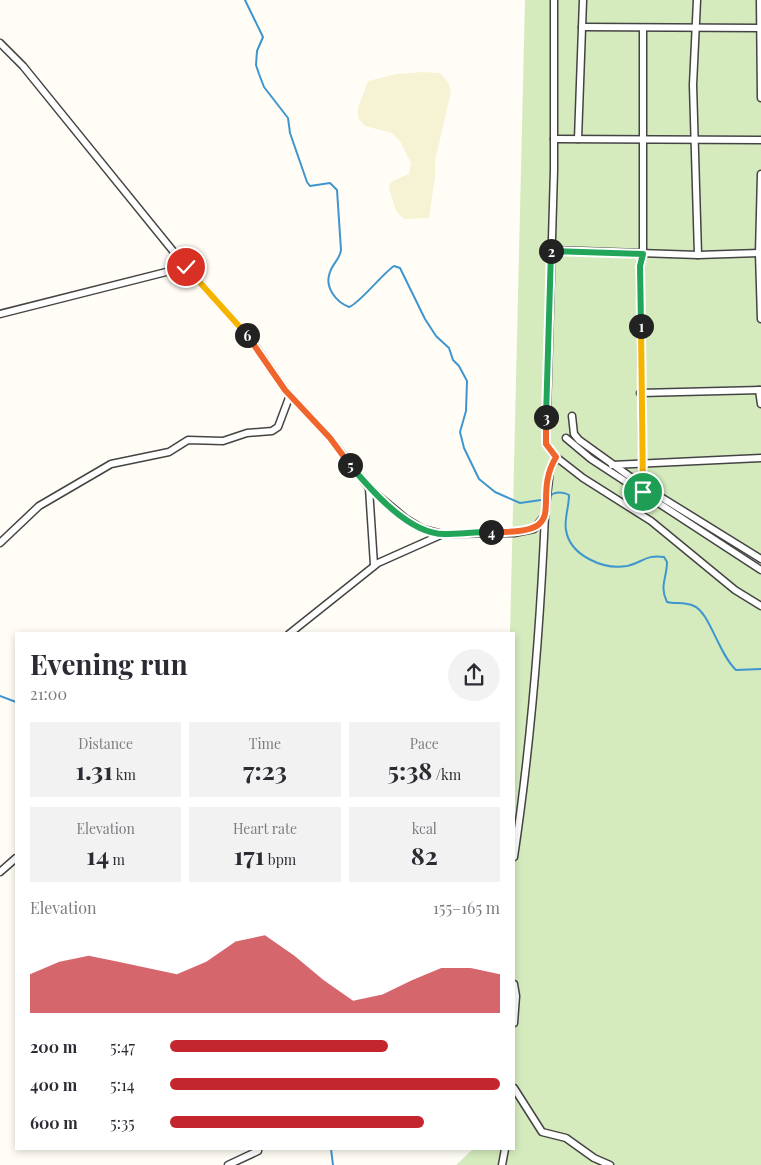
<!DOCTYPE html>
<html lang="en">
<head>
<meta charset="utf-8">
<style>
	:root { --surface:#fff; --page:#f2f2f3; --text:#2b2b33; --muted:#7c7c81; --accent:#c4262e }
	body { margin:0; font-family:"Playfair Display",serif; background:var(--page); color:var(--text); height:100vh; display:flex; flex-direction:column; font-size:19px; white-space:nowrap }
	* { box-sizing:border-box; margin:0 }
	p { font-size:16px; color:var(--muted) }
	.icon { flex:none; width:28px; height:28px; fill:none; stroke:currentColor; stroke-width:2; stroke-linecap:round; stroke-linejoin:round }
	.map { position:relative; flex:1; overflow:hidden }
	.panel { position:absolute; left:15px; top:632px; width:500px; height:518px; display:flex; flex-direction:column; background:var(--surface); border-radius:0px; box-shadow:0 2px 8px #0003 }
	.panel>* { flex:none }
	.pin { position:absolute; display:grid; place-items:center; width:42px; height:42px; color:#fff; margin:-21px; border:2px solid #fff; border-radius:50%; box-shadow:0 1px 5px #0007 }
	.km { position:absolute; width:25px; height:25px; margin:-12px; border-radius:50%; background:#222; color:#fff; font-size:14px; line-height:25px; text-align:center }
	.round { display:grid; place-items:center; flex:none; width:52px; height:52px; border-radius:26px; background:var(--page) }
	.headline { display:flex; align-items:center; justify-content:space-between; height:85px; padding:0 15px }
	h1 { font-size:28px; font-weight:700; line-height:38px }
	.figures { display:grid; grid-template-columns:repeat(3,1fr); gap:8px; height:85px; padding:5px 15px }
	.figures div { display:grid; align-content:center; border-radius:0px; background:var(--page); text-align:center }
	.figures b { font-size:25px; font-weight:700 }
	.figures small { font-size:14px; font-weight:400 }
	.figures p { font-size:14px }
	.chart { height:140px; padding:10px 15px }
	.chart p { display:flex; justify-content:space-between }
	.chart svg { width:100%; height:90px; margin-top:5px; fill:var(--accent); opacity:.7 }
	ul { padding:0 15px; list-style:none; font-size:16px }
	li { display:grid; grid-template-columns:80px 60px 1fr; align-items:center; height:38px }
	li i { height:12px; border-radius:6px; background:var(--accent) }
	.map>svg:first-child { display:block }
	.farmland { fill:#f6f3d4 }
	.green { fill:#d5ebbd }
	.lines { fill:none; stroke-linecap:round; stroke-linejoin:round }
	.stream { stroke:#3f96cf; stroke-width:2 }
	.minor-casing { stroke:#444; stroke-width:9 }
	.minor { stroke:#fff; stroke-width:6 }
	.split-1-casing { stroke:#fff; stroke-width:10 }
	.split-2-casing { stroke:#fff; stroke-width:10 }
	.split-3-casing { stroke:#fff; stroke-width:10 }
	.split-4-casing { stroke:#fff; stroke-width:10 }
	.split-5-casing { stroke:#fff; stroke-width:10 }
	.split-6-casing { stroke:#fff; stroke-width:10 }
	.split-7-casing { stroke:#fff; stroke-width:10 }
	.split-1 { stroke:#f5b400; stroke-width:6 }
	.split-2 { stroke:#22a559; stroke-width:6 }
	.split-3 { stroke:#22a559; stroke-width:6 }
	.split-4 { stroke:#f0652b; stroke-width:6 }
	.split-5 { stroke:#22a559; stroke-width:6 }
	.split-6 { stroke:#f0652b; stroke-width:6 }
	.split-7 { stroke:#f5b400; stroke-width:6 }
</style>
</head>
<body>
<div class="map">
<svg width="761" height="1165" viewBox="0 0 761 1165">
	<rect width="100%" height="100%" fill="#fffdf5"/>
	<polygon class="farmland" points="422,72 440,73 448,82 451,92 435,161 435,177 429,218 404,219 396,211 389,188 390,183 395,180 409,174 411,163 400,141 392,133 365,126 358,118 358,108 368,81 397,74"/>
	<polygon class="green" points="525,0 761,0 761,1165 456,1165 473,1149 514,1149 514,634 510,634"/>
	<g class="lines">
		<g class="stream">
			<path d="M245,0L263,37L257,51L256,65L259,74L264,87L288,118L290,133L307,182L310,186L330,183L337,190L341,250C340,259 333,263 330,272C324,287 336,302 349,307C359,304 382,274 394,266L400,268L425,319L436,336L449,348L453,360L459,366L467,381L466,411L460,432L464,448L479,479L495,492L520,503L541,500"/>
			<path d="M550,496C555,491 564,492 569,495C569,507 564,519 566,530C570,556 604,570 627,566C642,563 646,554 664,557L667,562C667,578 659,586 667,602C676,604 685,602 694,606C710,613 718,653 736,670L761,669"/>
			<polyline points="0,696 16,702"/>
			<polyline points="331,1149 333,1165"/>
		</g>
		<g class="minor-casing">
			<g id="minor">
				<polyline points="554,0 554,170 546,444 556,457 583,478 651,521 735,590 761,606"/>
				<polyline points="697,0 693,85 698,255"/>
				<polyline points="760,0 761,98"/>
				<polyline points="582,27 761,28"/>
				<polyline points="0,43 23,66 186,267 249,337 285,390 330,438 369,488 405,518 423,529 443,534"/>
				<polyline points="554,139 761,140"/>
				<polyline points="578,139 583,0"/>
				<polyline points="761,174 759,253 761,319"/>
				<polyline points="551,250 698,255 759,253"/>
				<polyline points="0,314 186,267"/>
				<polyline points="759,390 761,404"/>
				<polyline points="640,393 761,390"/>
				<polyline points="572,416 574,434 579,440 643,486 761,559"/>
				<polyline points="566,438 591,459 761,570"/>
				<polyline points="612,465 761,458"/>
				<polyline points="369,488 374,565"/>
				<polyline points="643,492 640,266 643,254 643,28"/>
				<polyline points="0,543 39,506 111,464 169,452 188,440 223,441 247,433 272,431 278,427 290,395"/>
				<polyline points="289,634 378,563 443,534 514,533 534,529 545,515 550,470 556,457"/>
				<path d="M514,857C531,744 540,630 545,515"/>
				<polyline points="0,872 16,858"/>
				<polyline points="514,984 516,996 514,1023"/>
				<polyline points="514,1088 542,1132 566,1138 594,1158 610,1165"/>
				<polyline points="228,1165 258,1151"/>
				<polyline points="502,1165 505,1149"/>
			</g>
		</g>
		<use href="#minor" class="minor"/>
	</g>
	<g class="lines">
		<g class="split-1-casing">
			<polyline id="split-1" points="641,326 643,492"/>
		</g>
		<g class="split-2-casing">
			<polyline id="split-2" points="551,251 643,254 640,266 641,326"/>
		</g>
		<g class="split-3-casing">
			<polyline id="split-3" points="546,417 551,251"/>
		</g>
		<g class="split-4-casing">
			<path id="split-4" d="M491,532C576,534 529,503 556,457L546,444V417"/>
		</g>
		<g class="split-5-casing">
			<path id="split-5" d="M350,465C371,490 409,534 444,534C460,534 475,532 491,532"/>
		</g>
		<g class="split-6-casing">
			<polyline id="split-6" points="247,335 285,390 330,438 350,465"/>
		</g>
		<g class="split-7-casing">
			<polyline id="split-7" points="186,267 247,335"/>
		</g>
		<use href="#split-1" class="split-1"/>
		<use href="#split-2" class="split-2"/>
		<use href="#split-3" class="split-3"/>
		<use href="#split-4" class="split-4"/>
		<use href="#split-5" class="split-5"/>
		<use href="#split-6" class="split-6"/>
		<use href="#split-7" class="split-7"/>
	</g>
</svg>
<div class="pin" style="left:643px;top:492px;background:#1e9e55"><svg class="icon" aria-label="arrive" viewBox="0 0 24 24"><path d="M6 21V4h12l-3 4 3 4H6"/></svg></div>
<div class="pin" style="left:186px;top:267px;background:#d93025"><svg class="icon" aria-label="check" viewBox="0 0 24 24"><path d="M5 12l5 5 9-10"/></svg></div>
<b class="km" style="left:641px;top:326px">1</b>
<b class="km" style="left:551px;top:251px">2</b>
<b class="km" style="left:546px;top:417px">3</b>
<b class="km" style="left:491px;top:532px">4</b>
<b class="km" style="left:350px;top:465px">5</b>
<b class="km" style="left:247px;top:335px">6</b>
<section class="panel">
<div class="headline"><div><h1>Evening run</h1><p>21:00</p></div><a class="round"><svg class="icon" aria-label="share" viewBox="0 0 24 24"><path d="M12 15V3M7 8l5-5 5 5M5 13v7h14v-7"/></svg></a></div>
<div class="figures">
<div><p>Distance</p><b>1.31<small> km</small></b></div>
<div><p>Time</p><b>7:23</b></div>
<div><p>Pace</p><b>5:38<small> /km</small></b></div>
</div>
<div class="figures">
<div><p>Elevation</p><b>14<small> m</small></b></div>
<div><p>Heart rate</p><b>171<small> bpm</small></b></div>
<div><p>kcal</p><b>82</b></div>
</div>
<div class="chart"><p><span>Elevation</span>155–165 m</p>
<svg viewBox="0 0 160 44" preserveAspectRatio="none"><path d="M0 44V25L10 19L20 16L30 19L40 22L50 25L60 19L70 9L80 6L90 16L100 28L110 38L120 35L130 28L140 22L150 22L160 25V44z"/></svg>
</div>
<ul>
<li><b>200 m</b>5:47<i style="width:66%"></i></li>
<li><b>400 m</b>5:14<i style="width:100%"></i></li>
<li><b>600 m</b>5:35<i style="width:77%"></i></li>
</ul>
</section>
</div>
</body>
</html>
